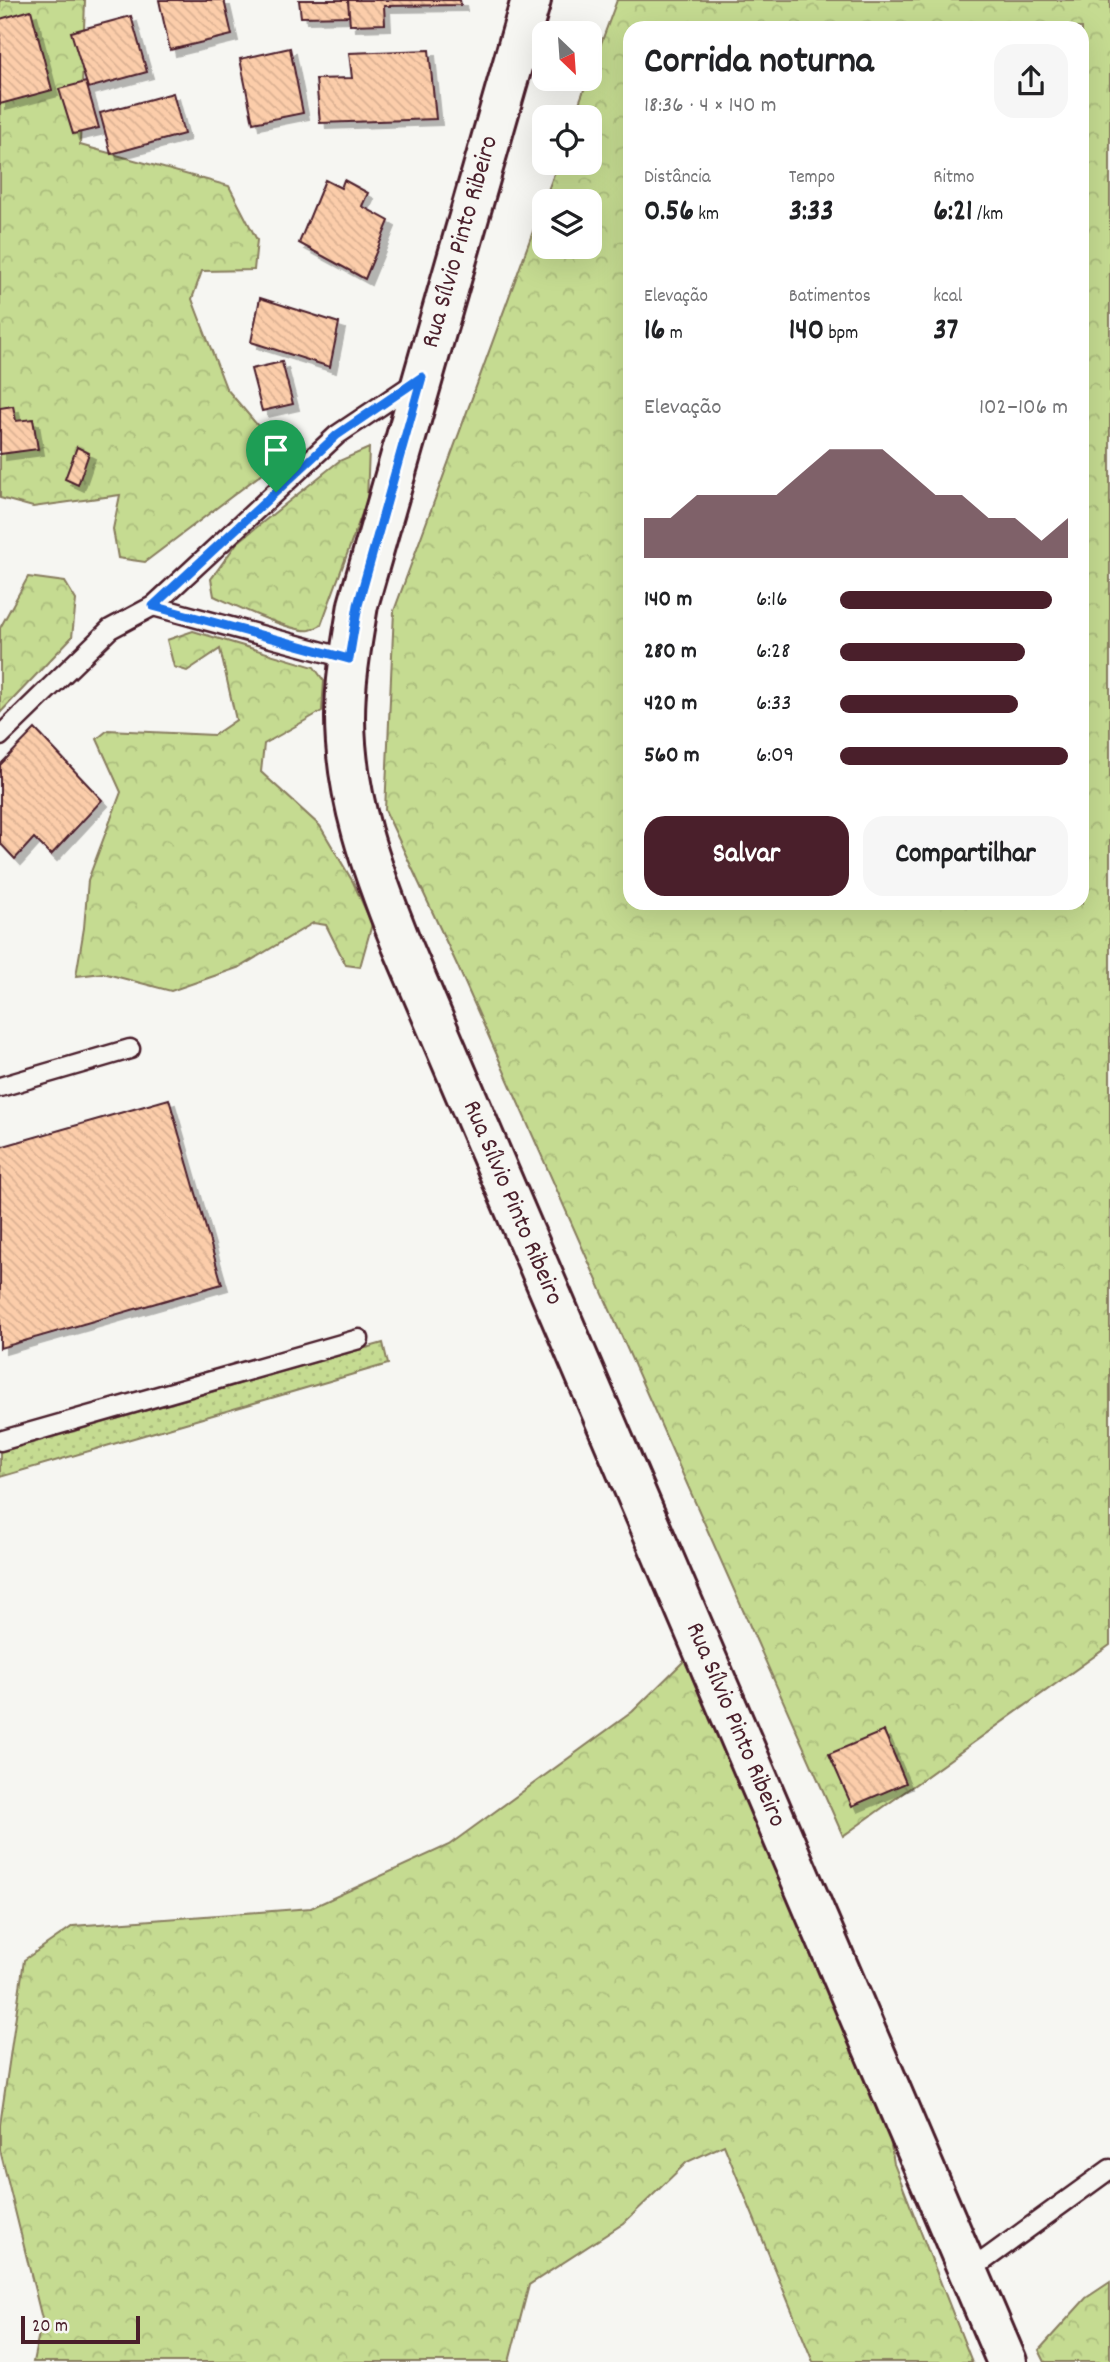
<!DOCTYPE html>
<html lang="pt">
<head>
<meta charset="utf-8">
<style>
	:root { --surface:#fff; --page:#f6f6f6; --text:#202124; --muted:#757577; --accent:#4a1f2b }
	body { margin:0; font-family:Dekko,sans-serif; background:var(--page); color:var(--text); height:100vh; display:flex; flex-direction:column; font-size:26px; white-space:nowrap }
	* { box-sizing:border-box; margin:0 }
	p { font-size:23px; color:var(--muted) }
	.icon { flex:none; width:38px; height:38px; fill:none; stroke:currentColor; stroke-width:2; stroke-linecap:round; stroke-linejoin:round }
	.map { position:relative; flex:1; overflow:hidden }
	.sheet { position:absolute; left:623px; top:21px; width:466px; height:889px; display:flex; flex-direction:column; background:var(--surface); border-radius:21px; box-shadow:0 7px 28px #0002 }
	.sheet>* { flex:none }
	.needle { width:46px; rotate:155deg }
	.tools { position:absolute; left:532px; top:21px; display:grid; gap:14px }
	.tools a { display:grid; place-items:center; width:70px; height:70px; border-radius:14px; background:var(--surface); box-shadow:0 7px 28px #0002; font-size:35px }
	.scale { position:absolute; left:21px; bottom:18px; width:119px; box-sizing:border-box; padding-left:7px; border:4px solid #4a1f2b; border-top:0; font-size:19px; line-height:24px; white-space:nowrap; color:#4a1f2b; -webkit-text-stroke:5px #f6f6f2; paint-order:stroke }
	.pin { position:absolute; display:grid; place-items:center; width:60px; height:60px; color:#fff; margin:-72px -30px; border-radius:50% 50% 50% 0; rotate:-45deg; box-shadow:0 0 7px #0007 }
	.pin .icon { rotate:45deg }
	.round { display:grid; place-items:center; flex:none; width:74px; height:74px; border-radius:21px; background:var(--page) }
	.summary { display:flex; align-items:center; justify-content:space-between; height:119px; padding:0 21px }
	h1 { font-size:38px; font-weight:800; line-height:52px }
	.metrics { display:grid; grid-template-columns:repeat(3,1fr); gap:10px; height:119px; padding:7px 21px }
	.metrics div { display:grid; align-content:center }
	.metrics b { font-size:30px; font-weight:800 }
	.metrics small { font-size:19px; font-weight:400 }
	.metrics p { font-size:19px }
	.chart { height:196px; padding:14px 21px }
	.chart p { display:flex; justify-content:space-between }
	.chart svg { width:100%; height:126px; margin-top:7px; fill:var(--accent); opacity:.7 }
	.button { display:flex; gap:14px; margin-top:auto; padding:14px 21px }
	.button a { flex:1; height:80px; border-radius:21px; background:var(--accent); color:#fff; font-size:28px; font-weight:800; line-height:80px; text-align:center }
	.button a+a { background:var(--page); color:var(--text) }
	ul { padding:0 21px; list-style:none; font-size:23px }
	li { display:grid; grid-template-columns:112px 84px 1fr; align-items:center; height:52px }
	li i { height:18px; border-radius:9px; background:var(--accent) }
	.map>svg:first-child { display:block }
	.grass { fill:url(#grass-dots); stroke:#887d5e; stroke-width:2 }
	.forest { fill:url(#forest-crowns); stroke:#887d5e; stroke-width:2; fill-rule:evenodd }
	.building { fill:url(#building-back-hatch); stroke:#4a1f2b; stroke-width:2; filter:url(#shadow) }
	.lines { fill:none; stroke-linecap:round; stroke-linejoin:round }
	.lane-casing { stroke:#4a1f2b; stroke-width:23 }
	.secondary-casing { stroke:#4a1f2b; stroke-width:44 }
	.lane { stroke:#f6f6f2; stroke-width:18 }
	.secondary { stroke:#f6f6f2; stroke-width:38 }
	.route-casing { stroke:#fff; stroke-width:14 }
	.route { stroke:#1a73e8; stroke-width:9 }
	.labels { text-anchor:middle; dominant-baseline:central; stroke-width:5; stroke-linejoin:round; paint-order:stroke }
	.street-label { font-size:26px; fill:#4a1f2b; stroke:#f6f6f2 }
</style>
</head>
<body>
<div class="map">
<svg width="1110" height="2362" viewBox="0 0 1110 2362">
	<defs>
		<pattern id="grass-dots" width="8" height="8" patternUnits="userSpaceOnUse" patternTransform="scale(1.75)"><rect width="8" height="8" fill="#c5db91"/><path d="M2 2h.1M6 6h.1" fill="none" stroke="#abbc7d" stroke-width="1.8" stroke-linecap="round"/></pattern>
		<pattern id="forest-crowns" width="20" height="18" patternUnits="userSpaceOnUse" patternTransform="scale(1.75)"><rect width="20" height="18" fill="#c5db91"/><path d="M2 6a3 3 0 1 1 6 0M12 15a3 3 0 1 1 6 0" fill="none" stroke="#abbc7d"/></pattern>
		<pattern id="building-back-hatch" width="6" height="6" patternUnits="userSpaceOnUse" patternTransform="scale(1.75)"><rect width="6" height="6" fill="#fccdaa"/><path d="M-1 5l2 2M0 0l6 6M5-1l2 2" fill="none" stroke="#dab092"/></pattern>
		<filter id="shadow"><feDropShadow dx="6" dy="6" stdDeviation="0" flood-color="#0004"/></filter>
	</defs>
	<rect width="100%" height="100%" fill="#f6f6f2"/>
	<filter id="ink" filterUnits="userSpaceOnUse"><feTurbulence type="fractalNoise" baseFrequency=".0143" numOctaves="2"/><feDisplacementMap in="SourceGraphic" scale="14" xChannelSelector="R" yChannelSelector="G"/><feConvolveMatrix kernelMatrix="1 2 1 2 8 2 1 2 1" color-interpolation-filters="sRGB"/></filter>
	<g filter="url(#ink)">
		<polygon class="grass" points="383,1343 388,1364 0,1477 0,1452"/>
		<g class="forest">
			<polygon points="0,0 85,0 80,145 229,186 257,240 254,270 202,271 192,299 226,388 264,433 276,463 145,562 118,558 113,529 120,495 33,507 0,498"/>
			<path d="M617,0H1110V1645L843,1836L458,967L385,810L394,611L558,163H590V117H574ZM630,28H1082V903H630ZM544,201H590V247H544Z"/>
			<path d="M369,448L367,500L321,625C317,627 314,629 310,630C292,633 232,604 214,596L211,579L237,543L339,461Z"/>
			<polygon points="28,577 65,582 76,600 72,637 0,713 0,628"/>
			<polygon points="193,631 314,667 324,681 322,711 264,744 261,772 320,826 353,882 372,924 360,967 346,965 326,925 313,923 240,967 171,991 103,973 76,976 84,928 88,880 121,792 97,739 108,730 214,735 236,720 220,649 187,671 174,667 167,640"/>
			<polygon points="686,1659 885,2108 894,2164 972,2362 813,2362 724,2145 687,2162 624,2223 529,2285 509,2362 33,2362 42,2319 0,2150 0,2125 24,1960 73,1926 311,1908 449,1845 632,1712"/>
			<polygon points="1110,2282 1110,2362 1045,2362 1039,2350 1086,2298"/>
		</g>
		<g class="building">
			<polygon points="159,0 224,0 232,35 170,50"/>
			<polygon points="299,0 348,0 350,16 301,17"/>
			<polygon points="348,0 460,0 461,5 384,6 385,24 350,25"/>
			<polygon points="31,10 52,90 0,104 0,19"/>
			<polygon points="131,16 147,72 88,88 71,32"/>
			<polygon points="290,48 303,113 253,123 240,59"/>
			<polygon points="429,50 436,119 320,123 316,79 352,78 349,53"/>
			<polygon points="86,82 99,128 73,134 59,89"/>
			<polygon points="173,93 184,134 111,154 100,113"/>
			<polygon points="325,180 341,188 344,180 368,193 362,206 389,221 365,279 299,243"/>
			<polygon points="260,298 339,323 330,367 251,342"/>
			<polygon points="282,362 293,404 262,411 251,369"/>
			<polygon points="13,406 16,421 33,419 38,449 0,454 0,408"/>
			<polygon points="77,447 89,453 78,485 65,479"/>
			<polygon points="35,729 102,800 51,855 34,838 15,859 0,843 0,765"/>
			<polygon points="169,1099 222,1284 0,1348 0,1147"/>
			<polygon points="884,1731 906,1783 852,1806 829,1754"/>
		</g>
		<g class="lines">
			<g class="lane-casing">
				<g id="lane">
					<polyline points="153,606 349,659"/>
					<polyline points="0,736 110,629 153,606 337,435 416,382"/>
					<polyline points="0,1087 130,1049"/>
					<polyline points="0,1441 359,1339"/>
					<polyline points="968,2272 1110,2169"/>
				</g>
			</g>
			<g class="secondary-casing">
				<path id="secondary" d="M531,0L358,605C352,642 345,679 345,717C345,797 372,870 401,943L1007,2362"/>
			</g>
			<use href="#lane" class="lane"/>
			<use href="#secondary" class="secondary"/>
		</g>
	</g>
	<g class="lines" filter="url(#ink)">
		<g class="route-casing">
			<polygon id="route" points="422,377 358,605 349,659 153,606 337,435"/>
		</g>
		<use href="#route" class="route"/>
	</g>
	<g class="labels">
		<g class="street-label">
			<text transform="translate(461 242) rotate(-74)">Rua Sílvio Pinto Ribeiro</text>
			<text transform="translate(512 1203) rotate(67)">Rua Sílvio Pinto Ribeiro</text>
			<text transform="translate(735 1725) rotate(67)">Rua Sílvio Pinto Ribeiro</text>
		</g>
	</g>
</svg>
<div class="tools">
<a><svg class="needle" viewBox="-14 -14 28 28"><path d="M0-13l5 13h-10z" fill="#e53935"/><path d="M0 13l5-13h-10z" fill="#757577"/></svg></a>
<a><svg class="icon" aria-label="locate" viewBox="0 0 24 24"><circle cx="12" cy="12" r="6"/><path d="M12 2v4M12 18v4M2 12h4M18 12h4"/></svg></a>
<a><svg class="icon" aria-label="layers" viewBox="0 0 24 24"><path d="M12 4l9 5-9 5-9-5zM3 14l9 5 9-5"/></svg></a>
</div>
<div class="scale">20 m</div>
<div class="pin" style="left:276px;top:492px;background:#1e9e55"><svg class="icon" aria-label="arrive" viewBox="0 0 24 24"><path d="M6 21V4h12l-3 4 3 4H6"/></svg></div>
<section class="sheet">
<div class="summary"><div><h1>Corrida noturna</h1><p>18:36 · 4 × 140 m</p></div><a class="round"><svg class="icon" aria-label="share" viewBox="0 0 24 24"><path d="M12 15V3M7 8l5-5 5 5M5 13v7h14v-7"/></svg></a></div>
<div class="metrics">
<div><p>Distância</p><b>0.56<small> km</small></b></div>
<div><p>Tempo</p><b>3:33</b></div>
<div><p>Ritmo</p><b>6:21<small> /km</small></b></div>
</div>
<div class="metrics">
<div><p>Elevação</p><b>16<small> m</small></b></div>
<div><p>Batimentos</p><b>140<small> bpm</small></b></div>
<div><p>kcal</p><b>37</b></div>
</div>
<div class="chart"><p><span>Elevação</span>102–106 m</p>
<svg viewBox="0 0 160 44" preserveAspectRatio="none"><path d="M0 44V30L10 30L20 22L30 22L40 22L50 22L60 14L70 6L80 6L90 6L100 14L110 22L120 22L130 30L140 30L150 38L160 30V44z"/></svg>
</div>
<ul>
<li><b>140 m</b>6:16<i style="width:93%"></i></li>
<li><b>280 m</b>6:28<i style="width:81%"></i></li>
<li><b>420 m</b>6:33<i style="width:78%"></i></li>
<li><b>560 m</b>6:09<i style="width:100%"></i></li>
</ul>
<div class="button"><a>Salvar</a><a>Compartilhar</a></div>
</section>
</div>
</body>
</html>
